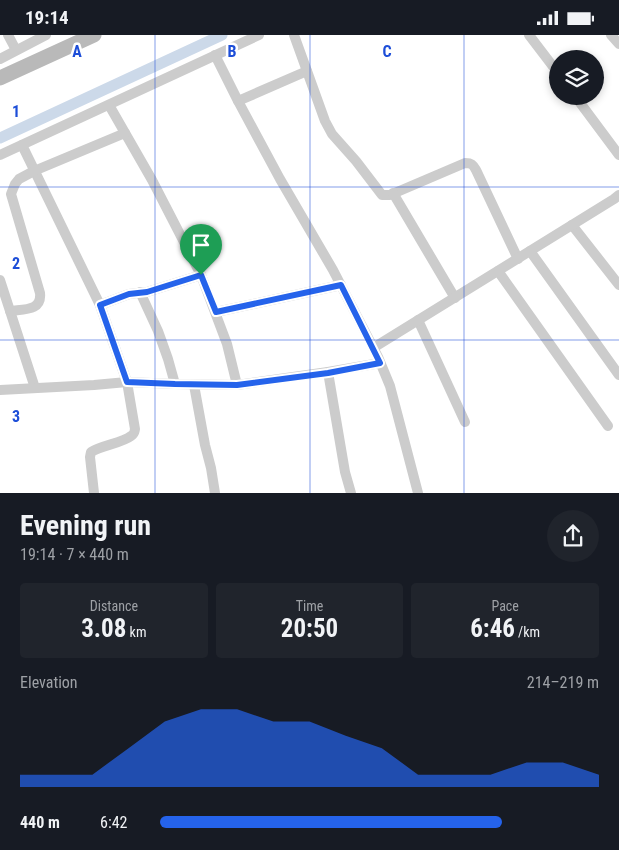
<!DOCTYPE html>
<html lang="en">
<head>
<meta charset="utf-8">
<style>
	:root { --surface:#171b24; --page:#20242c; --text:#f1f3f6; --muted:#9ea1a6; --accent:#2563eb }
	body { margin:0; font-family:"Roboto Condensed",sans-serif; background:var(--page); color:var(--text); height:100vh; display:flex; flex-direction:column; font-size:19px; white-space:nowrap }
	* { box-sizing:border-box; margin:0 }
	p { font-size:16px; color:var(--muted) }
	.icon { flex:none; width:28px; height:28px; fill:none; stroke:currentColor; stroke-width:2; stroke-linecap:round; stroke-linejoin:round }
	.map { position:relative; height:458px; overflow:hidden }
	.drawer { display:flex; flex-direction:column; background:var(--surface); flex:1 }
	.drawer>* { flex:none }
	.buttons { position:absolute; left:549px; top:15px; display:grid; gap:10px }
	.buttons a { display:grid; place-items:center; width:55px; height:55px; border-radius:50%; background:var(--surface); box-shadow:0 2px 8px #0003; font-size:25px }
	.pin { position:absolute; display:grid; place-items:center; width:42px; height:42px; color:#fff; margin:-51px -21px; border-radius:50% 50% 50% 0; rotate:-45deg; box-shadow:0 0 5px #0007 }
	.pin .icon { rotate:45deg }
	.round { display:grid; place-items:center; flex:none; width:52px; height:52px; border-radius:26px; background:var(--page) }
	.overview { display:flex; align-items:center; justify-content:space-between; height:85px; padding:0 20px }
	h1 { font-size:28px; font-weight:700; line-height:38px }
	.figures { display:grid; grid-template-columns:repeat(3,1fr); gap:8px; height:85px; padding:5px 20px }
	.figures div { display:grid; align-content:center; border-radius:5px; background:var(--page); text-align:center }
	.figures b { font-size:25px; font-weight:700 }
	.figures small { font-size:14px; font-weight:400 }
	.figures p { font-size:14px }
	.chart { height:140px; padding:10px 20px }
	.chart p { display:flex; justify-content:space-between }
	.chart svg { width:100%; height:90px; margin-top:5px; fill:var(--accent); opacity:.7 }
	ul { padding:0 20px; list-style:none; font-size:16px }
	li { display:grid; grid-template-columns:80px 60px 1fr; align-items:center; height:38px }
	li i { height:12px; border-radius:6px; background:var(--accent) }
	.status { display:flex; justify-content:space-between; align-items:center; height:35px; padding:0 25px; background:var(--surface); direction:ltr }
	.status svg { height:14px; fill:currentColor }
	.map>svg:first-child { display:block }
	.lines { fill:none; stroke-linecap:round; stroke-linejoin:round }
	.canal { stroke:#ccd9e9; stroke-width:11 }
	.street { stroke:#ccc; stroke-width:10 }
	.secondary { stroke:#b9b9b9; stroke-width:15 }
	.route-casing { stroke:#fff; stroke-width:10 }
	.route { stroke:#2563eb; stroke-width:6 }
	.grid { fill:none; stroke:#1d4ed8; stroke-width:1; stroke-opacity:0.55 }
	.grid-label { font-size:16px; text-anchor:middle; font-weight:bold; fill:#1d4ed8; stroke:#fff; stroke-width:5; stroke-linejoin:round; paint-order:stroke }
</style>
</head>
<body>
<div class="status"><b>19:14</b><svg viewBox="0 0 49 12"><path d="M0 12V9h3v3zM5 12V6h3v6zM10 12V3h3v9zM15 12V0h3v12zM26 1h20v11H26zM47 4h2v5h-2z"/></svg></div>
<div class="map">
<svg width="619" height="458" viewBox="0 0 619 458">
	<rect width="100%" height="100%" fill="#fff"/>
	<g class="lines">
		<polyline class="canal" points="0,103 222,0"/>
		<g class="street">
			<polyline points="8,0 16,15"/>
			<polyline points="529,0 558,38"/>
			<polyline points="611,0 619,9"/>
			<polyline points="215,20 238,66 280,144 333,235 378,322 390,351 418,458"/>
			<polyline points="0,24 46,0"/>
			<path d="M307,36L325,86L332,99L356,126L382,160H390L465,128C472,128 473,130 476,135L518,224"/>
			<polyline points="575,61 619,120"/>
			<polyline points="238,66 307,36 294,0"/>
			<polyline points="109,70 152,145 201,240 227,309 237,350"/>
			<path d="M22,110L100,270L127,347L135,394C134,398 135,398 131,401C122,408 103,410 91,417L90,422L94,458"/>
			<polyline points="0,120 259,0"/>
			<polyline points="393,158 455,263"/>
			<polyline points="572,190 619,250"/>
			<polyline points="530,216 619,340"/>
			<polyline points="498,236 608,391"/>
			<polyline points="0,245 35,353"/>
			<polyline points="140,257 158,296 168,324 175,349"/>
			<polyline points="100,270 129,259 147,257 201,240"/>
			<path d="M10,276C24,274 42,276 40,258L11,159L15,149L19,144L34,136L125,98"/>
			<polyline points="216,277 341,250"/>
			<polyline points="418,285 465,387"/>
			<polyline points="373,313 614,164 619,160"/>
			<polyline points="328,337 345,437 351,458"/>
			<polyline points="194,350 205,410 211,433 215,458"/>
			<polyline points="0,355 94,350 127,347 175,349 237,350 328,337 380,328"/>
		</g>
		<polyline class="secondary" points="0,43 94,0"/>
	</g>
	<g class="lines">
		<g class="route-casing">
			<polygon id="route" points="201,240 216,277 341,250 380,328 328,338 237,350 175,349 127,347 100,270 129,259 147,257"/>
		</g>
		<use href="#route" class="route"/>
	</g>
	<path class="grid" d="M155,0V458M310,0V458M464,0V458M0,152H619M0,305H619"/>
	<g class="grid-label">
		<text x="77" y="22">A</text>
		<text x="232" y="22">B</text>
		<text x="387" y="22">C</text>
		<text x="16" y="82">1</text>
		<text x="16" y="234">2</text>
		<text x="16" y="387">3</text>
	</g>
</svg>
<div class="buttons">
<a><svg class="icon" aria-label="layers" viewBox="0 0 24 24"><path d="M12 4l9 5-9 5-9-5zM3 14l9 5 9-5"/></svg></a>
</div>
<div class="pin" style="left:201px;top:240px;background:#1e9e55"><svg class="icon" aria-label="arrive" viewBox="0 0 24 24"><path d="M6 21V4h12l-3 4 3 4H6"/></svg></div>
</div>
<section class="drawer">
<div class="overview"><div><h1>Evening run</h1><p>19:14 · 7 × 440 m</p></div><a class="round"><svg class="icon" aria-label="share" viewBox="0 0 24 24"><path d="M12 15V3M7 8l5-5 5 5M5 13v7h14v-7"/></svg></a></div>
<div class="figures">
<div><p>Distance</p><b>3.08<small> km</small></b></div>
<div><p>Time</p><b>20:50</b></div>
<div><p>Pace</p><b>6:46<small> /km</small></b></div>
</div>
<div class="chart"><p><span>Elevation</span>214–219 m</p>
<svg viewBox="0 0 160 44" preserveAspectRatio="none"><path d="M0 44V38L10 38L20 38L30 25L40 12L50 6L60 6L70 12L80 12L90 19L100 25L110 38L120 38L130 38L140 32L150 32L160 38V44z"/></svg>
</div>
<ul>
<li><b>440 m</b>6:42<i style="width:78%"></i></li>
</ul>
</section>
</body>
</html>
